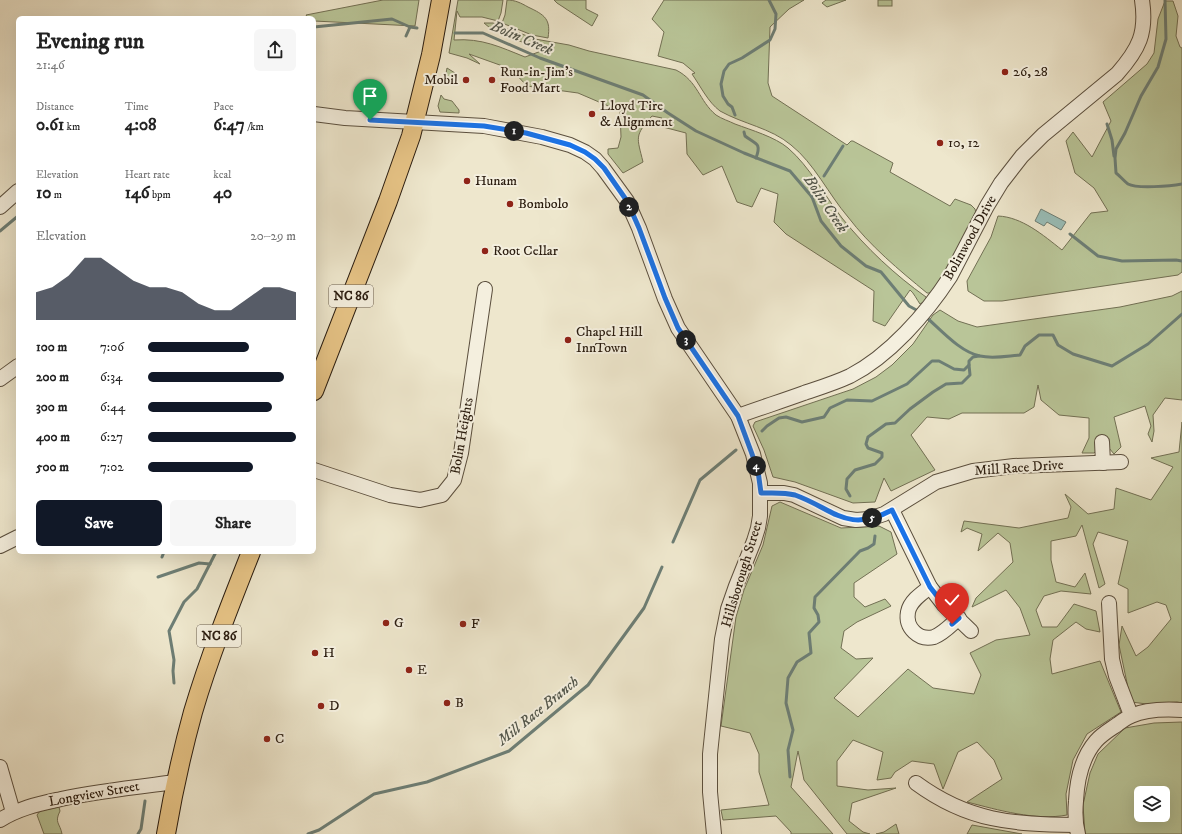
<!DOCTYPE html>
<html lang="en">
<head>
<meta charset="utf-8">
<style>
	:root { --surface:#fff; --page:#f6f6f6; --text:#222; --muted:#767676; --accent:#111827 }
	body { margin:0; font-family:"IM FELL DW Pica",serif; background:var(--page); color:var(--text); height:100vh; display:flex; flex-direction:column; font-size:15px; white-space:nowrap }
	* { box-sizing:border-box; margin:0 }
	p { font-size:13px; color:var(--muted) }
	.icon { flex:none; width:22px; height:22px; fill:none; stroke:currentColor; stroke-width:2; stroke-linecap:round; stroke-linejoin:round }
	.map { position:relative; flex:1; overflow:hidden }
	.panel { position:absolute; left:16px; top:16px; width:300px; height:538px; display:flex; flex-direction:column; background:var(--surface); border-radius:6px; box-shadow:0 4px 16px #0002 }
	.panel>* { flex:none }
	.fabs { position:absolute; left:1134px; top:786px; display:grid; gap:8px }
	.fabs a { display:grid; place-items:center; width:36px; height:36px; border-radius:6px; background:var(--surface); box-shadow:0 4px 16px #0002; font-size:20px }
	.pin { position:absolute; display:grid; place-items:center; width:34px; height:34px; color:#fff; margin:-41px -17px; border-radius:50% 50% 50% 0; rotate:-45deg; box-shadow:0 0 4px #0007 }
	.pin .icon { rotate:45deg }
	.km { position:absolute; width:20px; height:20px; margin:-10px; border-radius:50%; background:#222; color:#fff; font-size:11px; line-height:20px; text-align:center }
	.round { display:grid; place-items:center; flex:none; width:42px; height:42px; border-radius:6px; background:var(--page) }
	.summary { display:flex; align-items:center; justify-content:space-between; height:68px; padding:0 20px }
	h1 { font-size:22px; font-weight:700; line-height:30px }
	.figures { display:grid; grid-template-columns:repeat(3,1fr); gap:6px; height:68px; padding:4px 20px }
	.figures div { display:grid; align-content:center }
	.figures b { font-size:17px; font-weight:700 }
	.figures small { font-size:11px; font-weight:400 }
	.figures p { font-size:11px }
	.chart { height:112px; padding:8px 20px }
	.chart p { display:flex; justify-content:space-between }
	.chart svg { width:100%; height:72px; margin-top:4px; fill:var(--accent); opacity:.7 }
	.button { display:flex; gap:8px; margin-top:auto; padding:8px 20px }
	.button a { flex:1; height:46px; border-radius:6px; background:var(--accent); color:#fff; font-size:16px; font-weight:700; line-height:46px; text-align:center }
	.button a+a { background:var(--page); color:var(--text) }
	ul { padding:0 20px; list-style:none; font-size:13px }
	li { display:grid; grid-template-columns:64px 48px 1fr; align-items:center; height:30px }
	li i { height:10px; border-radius:5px; background:var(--accent) }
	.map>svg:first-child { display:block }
	.green { fill:#b9c598; stroke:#727054; fill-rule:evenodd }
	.water { fill:#99bfb9; stroke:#6d7e75 }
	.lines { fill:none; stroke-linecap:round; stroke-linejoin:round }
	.stream { stroke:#6d7e75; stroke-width:3 }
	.minor-casing { stroke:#5b4f3e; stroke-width:16 }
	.major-casing { stroke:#2a1c0f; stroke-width:20 }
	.minor { stroke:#f4efde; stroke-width:14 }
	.major { stroke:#e7c486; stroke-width:18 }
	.route-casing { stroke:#fff; stroke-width:8 }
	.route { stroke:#1a73e8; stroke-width:5 }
	.poi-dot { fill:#8f2418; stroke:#f4efde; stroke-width:1.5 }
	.labels { text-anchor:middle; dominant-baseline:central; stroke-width:4; stroke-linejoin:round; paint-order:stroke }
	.shield { fill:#f4efde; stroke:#675b4d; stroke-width:1 }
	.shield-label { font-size:13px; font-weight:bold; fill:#2a1c0f }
	.poi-label { font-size:14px; fill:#2a1c0f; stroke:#f4efde; text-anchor:start }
	.street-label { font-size:14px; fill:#2a1c0f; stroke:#f4efde }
	.water-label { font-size:15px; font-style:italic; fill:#51554a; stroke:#f4efde }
</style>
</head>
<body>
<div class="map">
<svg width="1182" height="834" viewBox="0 0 1182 834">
	<rect width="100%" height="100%" fill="#eee7cd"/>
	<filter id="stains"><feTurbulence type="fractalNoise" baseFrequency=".005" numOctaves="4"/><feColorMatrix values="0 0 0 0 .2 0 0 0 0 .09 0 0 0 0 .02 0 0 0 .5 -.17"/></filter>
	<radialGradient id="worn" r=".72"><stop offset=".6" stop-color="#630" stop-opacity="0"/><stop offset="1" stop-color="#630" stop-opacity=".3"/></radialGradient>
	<g class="green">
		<polygon points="383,0 419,0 415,26 314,21 314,18 308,18 306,15"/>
		<path d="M458,0H503L501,13L498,21L482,17H460L457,11L454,40C482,38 500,47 525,57L544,50L503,35L504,34L490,28L484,23H493L535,39L569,45L589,51L676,70C698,81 699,101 716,115C722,119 729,121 735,124C751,130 775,137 788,148C810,167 824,195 842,218C866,248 895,275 926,297L927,300L920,304C917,300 914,293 910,290L885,326L873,321L874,291L786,234L774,222L778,194L761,188L752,207L737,202L722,166L703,175L687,154L686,133L663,127L662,118L652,116C634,136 637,137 643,162L623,173L608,154V149L618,148L621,137L620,111L578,93L527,86L511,69L469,54L480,64L467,58L449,53Z"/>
		<path d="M507,0C515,0 521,3 528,7C545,15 551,19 548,38L532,35L502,23L505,15Z"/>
		<polygon points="554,0 586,0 586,9 598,15 592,26 557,3"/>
		<path d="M664,0H804L789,9L770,27L768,83L772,96L847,145L851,141H853L893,163L890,172L950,206L955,199L971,205L975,209L976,213L949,265L931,293H927C899,270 870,246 848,217C829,195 814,163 791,145C771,128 743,124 720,111C708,102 701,87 692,74L695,73L683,63L658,56L664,32L652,19Z"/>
		<polygon points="826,0 846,0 827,7 822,3"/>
		<rect x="878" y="0" width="14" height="6"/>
		<path d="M1165,1H1173L1178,16L1176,36L1180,47L1182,48V272L1178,275L1002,301H984L968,291L967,281L991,237L998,216C1022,217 1043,235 1062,250L1091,213L1108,211L1094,188L1075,173L1066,141L1073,132L1092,157L1111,121L1103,102L1147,64L1154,53L1158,19Z"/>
		<polygon points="447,68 455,73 454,80 445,79"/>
		<polygon points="441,95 444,99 452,101 459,110 459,113 440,112 438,106"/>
		<polygon points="1182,291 1182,400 1165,398 1153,415 1154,431 1152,442 1148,434 1151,426 1145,406 1114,417 1121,447 1114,454 1109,448 1096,451 1094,453 1082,453 1089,438 1089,418 1059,415 1041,400 1038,385 1034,407 1024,413 962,413 949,419 927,417 911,435 935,470 891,491 884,478 875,502 853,503 795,482 773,477 764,450 753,426 755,422 853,389 876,377 892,365 913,344 933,315 940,310 958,321 977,327 1120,307 1172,296"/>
		<path d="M1182,422V703L1177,702L1147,704L1131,702L1119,645L1122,626L1136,656L1148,647L1171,619L1166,605L1157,602L1128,613V589L1118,584L1128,541L1098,532L1093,544L1105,584L1099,588L1082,525L1076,536L1051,541V560L1056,582L1075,587L1085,573L1091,594L1061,591L1044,596L1036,610L1042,627H1057L1074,604L1096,611L1100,632L1086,629L1076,622L1053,640L1050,659L1052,674L1100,661L1121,712L1087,734L1073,760L1066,794L1067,815C1036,821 998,810 967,802L1002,779L994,760L977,742L958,752L943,789L934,764L912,761L895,772L891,778L877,780L883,752L853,740L837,761V786L868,790L896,788L852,803L849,821L863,832L870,834H847L804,780L798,751L791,787L833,834H791V832L776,816L723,820L721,810L769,805L759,772V754L750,733L721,726L736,617L744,590L763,545L772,506L780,502L841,528L879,526L891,532L897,554L854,583V597L865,607L885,599L891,606L857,622L844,631L841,648L856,659L873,658L834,698L858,717L908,669L933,688L974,694L981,675L970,653L996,640L1030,635L1020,608L1006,590L972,607L976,598L1013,562L1010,543L998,533L978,551L982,534L967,528L961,532L964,521L1019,528L1068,518L1071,507L1065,494L1088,514L1114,509L1116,488L1151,500L1173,467L1151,458L1179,452Z"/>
		<path d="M1182,722V834H1085L1083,805L1090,773L1098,754L1125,728L1154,723ZM1141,793H1163V815H1141Z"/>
		<path d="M59,807L60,811C54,823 60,823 62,834H44L37,815L40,811Z"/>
		<polygon points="896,824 899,834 876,834 884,832"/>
		<polygon points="972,825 1022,834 967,834"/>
	</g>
	<polygon class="water" points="1041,209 1066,222 1061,230 1047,222 1044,226 1035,221"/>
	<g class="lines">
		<g class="stream">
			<path d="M1165,0L1166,39L1158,67L1141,96L1125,133L1116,149L1115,158L1116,173C1120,176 1124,181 1128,184C1137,189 1171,186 1182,184"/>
			<polyline points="314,27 392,19 410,27 417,28"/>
			<polyline points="455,33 483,33 540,58 643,95 668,113 696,131 744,153 790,171 812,197 821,221 841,246 866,266 881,272 909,306 920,312"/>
			<polyline points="406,36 410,27"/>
			<polyline points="735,115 732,107 728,104 723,96 721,84 724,71 729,64 742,58 770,40 775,29 776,14 769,0"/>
			<polyline points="1107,124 1112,140 1114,156"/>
			<path d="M744,132L745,136C755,144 762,142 756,158"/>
			<polyline points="824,176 843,146"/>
			<polyline points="812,197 815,190"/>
			<polyline points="0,231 18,216"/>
			<polyline points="1070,234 1098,256 1122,261 1176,260 1182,261"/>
			<path d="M926,317C941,330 960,352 980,356C993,359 1007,356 1020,355L1025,346L1039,335H1053L1058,345L1073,354L1112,366L1148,344L1182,314"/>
			<polyline points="762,431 767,426 779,418 786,417 802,422 824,417 830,408 847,400 872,401 907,384 932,361 939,361 954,369 964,370 969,365 969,361 973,357 979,356"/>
			<polyline points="850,496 846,489 847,479 855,470 875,464 882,457 882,453 868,448 866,444 868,437 886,424 895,423 910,409 933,392 946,384 962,383 970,375 969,365"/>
			<polyline points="673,542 700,480 736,450"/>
			<polyline points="162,557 164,552"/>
			<polyline points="158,577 199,563 210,564"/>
			<polyline points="174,683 173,671 174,660 169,631 184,602 197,589 216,552"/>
			<polyline points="790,777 788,750 793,730 786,703 788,678 797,662 811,653 809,633 819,622 818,615 814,608 815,597 860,551 868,548 874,544 875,536"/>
			<polyline points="138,834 141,829 145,801"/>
			<polyline points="308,834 319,830 374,794 427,782 509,751 588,685 644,608 662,567"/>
		</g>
		<g class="minor-casing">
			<g id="minor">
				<polyline points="314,114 345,118 484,126 542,137 570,145 585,152 595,159 603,168 627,201 639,228 665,299 678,328 738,416 753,454 760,483 760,516 758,528 754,541 736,586 728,609 722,639 710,754 710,792 714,834"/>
				<polyline points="0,207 18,191"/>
				<polyline points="0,379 18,366"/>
				<path d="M738,416C760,408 782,401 804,393C819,388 835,383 850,376C889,356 926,314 950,277L987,206L1001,183L1022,156L1043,135L1117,74C1139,49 1147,33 1142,0"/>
				<polyline points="1102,442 1103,463"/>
				<polyline points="314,470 390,495 420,500 442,495 454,480 461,453 485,289"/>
				<polyline points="761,493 784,493 794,495 843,518 856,520 869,519 884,514 936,482 973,471 1014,466 1121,462"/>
				<polyline points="892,510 930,587 944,605 971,631"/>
				<polyline points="0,546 18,537"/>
				<path d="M930,587C922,593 910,601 908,612C905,628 919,641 934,637C943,634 952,624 959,618"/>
				<polyline points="1109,603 1112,659 1116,676 1131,715"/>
				<polyline points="0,767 13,812"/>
				<path d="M916,783C969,822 1013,824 1075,825"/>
				<path d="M0,820C19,808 39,804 61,799C99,791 137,787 176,782"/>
				<path d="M1078,834C1075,823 1075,812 1076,801C1077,780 1082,757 1096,741C1102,734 1111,729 1118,724C1122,721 1126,718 1131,716C1146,709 1166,709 1182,710"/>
			</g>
		</g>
		<g class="major-casing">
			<g id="major">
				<polyline points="314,391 388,201 411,136 431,55 441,0"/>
				<path d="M166,834C173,793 182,752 193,712C209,658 230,605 251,552"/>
			</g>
		</g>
		<use href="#minor" class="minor"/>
		<use href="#major" class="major"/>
	</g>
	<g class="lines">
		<g class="route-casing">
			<path id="route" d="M370,120L484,126L526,133L570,145L585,152L595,159L604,168L627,201L639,228L665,298L678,328L738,416L752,454L758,471L761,493C772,493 784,492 795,495C834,509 847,534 892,510L930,587L944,605L959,618L952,624"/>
		</g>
		<use href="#route" class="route"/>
	</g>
	<g class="poi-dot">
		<circle cx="1005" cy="72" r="4"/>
		<circle cx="466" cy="80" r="4"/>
		<circle cx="492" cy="80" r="4"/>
		<circle cx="592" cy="114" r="4"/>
		<circle cx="940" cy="143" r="4"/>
		<circle cx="467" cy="181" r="4"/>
		<circle cx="510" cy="204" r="4"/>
		<circle cx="485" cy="251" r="4"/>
		<circle cx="568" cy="340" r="4"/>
		<circle cx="386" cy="623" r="4"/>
		<circle cx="463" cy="624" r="4"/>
		<circle cx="315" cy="653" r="4"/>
		<circle cx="409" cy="670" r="4"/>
		<circle cx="447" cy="703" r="4"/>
		<circle cx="321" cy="706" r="4"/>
		<circle cx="267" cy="739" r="4"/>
	</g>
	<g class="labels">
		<g class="shield">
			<rect x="329" y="285" width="44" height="22" rx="3"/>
			<rect x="197" y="625" width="44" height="22" rx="3"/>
		</g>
		<g class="shield-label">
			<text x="351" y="296">NC 86</text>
			<text x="219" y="636">NC 86</text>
		</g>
		<g class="poi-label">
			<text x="500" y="72">Run-in-Jim's<tspan x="500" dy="16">Food Mart</tspan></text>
			<text x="1013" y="72">26, 28</text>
			<text x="458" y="80" text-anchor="end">Mobil</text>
			<text x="600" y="106">Lloyd Tire<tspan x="600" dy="16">&amp; Alignment</tspan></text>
			<text x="948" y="143">10, 12</text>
			<text x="475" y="181">Hunam</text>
			<text x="518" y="204">Bombolo</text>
			<text x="493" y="251">Root Cellar</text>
			<text x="576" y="332">Chapel Hill<tspan x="576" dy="16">InnTown</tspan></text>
			<text x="394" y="623">G</text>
			<text x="471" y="624">F</text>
			<text x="323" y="653">H</text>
			<text x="417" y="670">E</text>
			<text x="455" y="703">B</text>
			<text x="329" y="706">D</text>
			<text x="275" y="739">C</text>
		</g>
		<g class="street-label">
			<text transform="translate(970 238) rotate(-61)">Bolinwood Drive</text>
			<text transform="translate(462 436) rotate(-80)">Bolin Heights</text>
			<text transform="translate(1019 468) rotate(-4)">Mill Race Drive</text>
			<text transform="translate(742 574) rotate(-73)">Hillsborough Street</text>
			<text transform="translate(94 794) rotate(-10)">Longview Street</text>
		</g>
		<g class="water-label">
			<text transform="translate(522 38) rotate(23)">Bolin Creek</text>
			<text transform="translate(826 204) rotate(56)">Bolin Creek</text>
			<text transform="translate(538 711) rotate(-39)">Mill Race Branch</text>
		</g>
	</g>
	<rect width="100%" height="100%" filter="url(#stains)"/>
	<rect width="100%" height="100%" fill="url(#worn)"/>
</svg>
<div class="fabs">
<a><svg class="icon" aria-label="layers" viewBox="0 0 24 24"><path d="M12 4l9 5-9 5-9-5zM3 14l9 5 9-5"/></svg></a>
</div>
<div class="pin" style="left:370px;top:120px;background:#1e9e55"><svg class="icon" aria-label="arrive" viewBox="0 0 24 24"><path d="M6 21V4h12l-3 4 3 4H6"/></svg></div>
<div class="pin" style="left:952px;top:624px;background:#d93025"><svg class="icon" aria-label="check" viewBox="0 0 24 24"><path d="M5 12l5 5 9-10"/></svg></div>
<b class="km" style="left:514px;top:131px">1</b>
<b class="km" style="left:629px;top:207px">2</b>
<b class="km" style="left:686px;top:340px">3</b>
<b class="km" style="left:756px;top:466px">4</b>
<b class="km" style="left:872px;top:518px">5</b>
<section class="panel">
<div class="summary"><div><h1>Evening run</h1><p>21:46</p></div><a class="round"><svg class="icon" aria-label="share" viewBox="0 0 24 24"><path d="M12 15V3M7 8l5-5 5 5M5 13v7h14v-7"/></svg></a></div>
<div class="figures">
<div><p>Distance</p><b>0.61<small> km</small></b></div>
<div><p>Time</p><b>4:08</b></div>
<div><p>Pace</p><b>6:47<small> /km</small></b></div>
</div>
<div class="figures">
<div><p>Elevation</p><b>10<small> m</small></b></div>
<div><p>Heart rate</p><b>146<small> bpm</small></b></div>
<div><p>kcal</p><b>40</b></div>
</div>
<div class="chart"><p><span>Elevation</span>20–29 m</p>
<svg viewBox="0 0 160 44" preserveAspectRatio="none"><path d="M0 44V27L10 24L20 17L30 6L40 6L50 13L60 20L70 24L80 24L90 27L100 34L110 38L120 38L130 31L140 24L150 24L160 27V44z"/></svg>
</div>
<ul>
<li><b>100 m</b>7:06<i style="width:68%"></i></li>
<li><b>200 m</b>6:34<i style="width:92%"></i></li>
<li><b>300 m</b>6:44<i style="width:84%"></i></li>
<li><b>400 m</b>6:27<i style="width:100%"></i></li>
<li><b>500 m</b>7:02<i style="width:71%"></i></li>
</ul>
<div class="button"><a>Save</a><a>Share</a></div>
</section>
</div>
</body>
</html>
